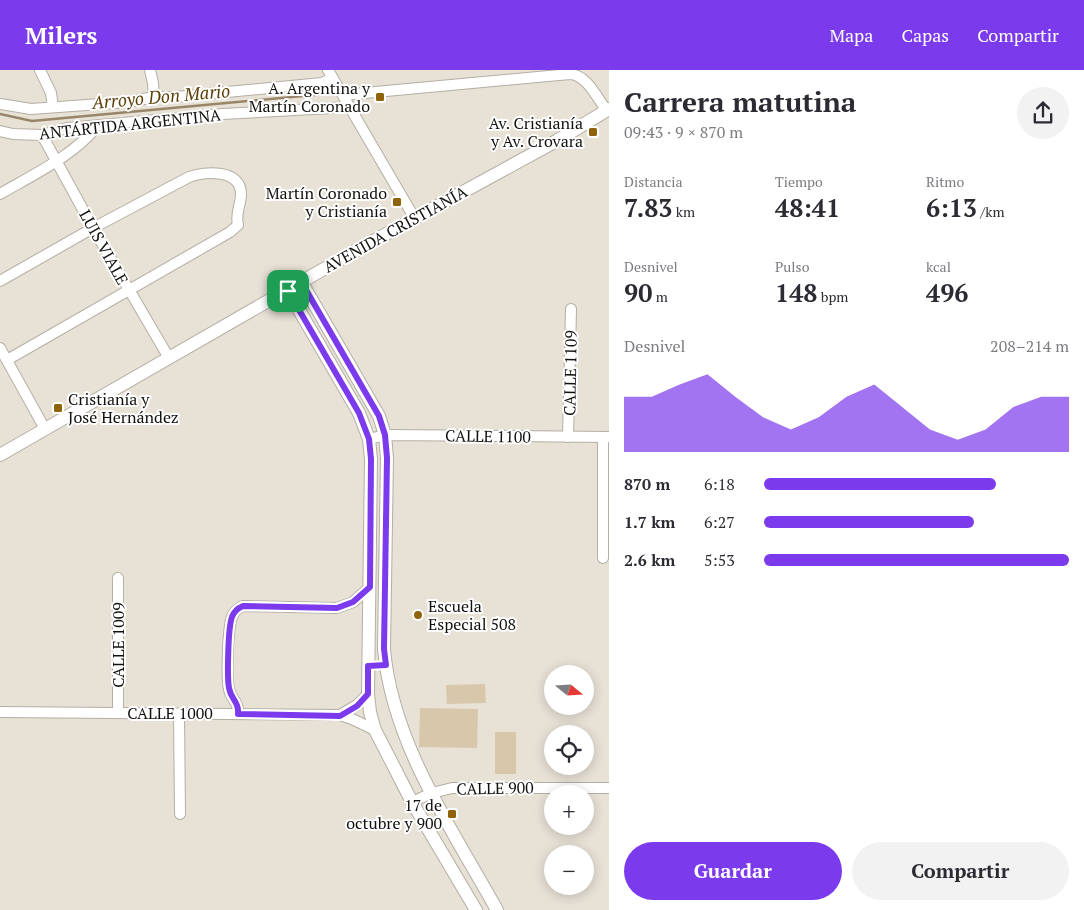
<!DOCTYPE html>
<html lang="es">
<head>
<meta charset="utf-8">
<style>
	:root { --surface:#fff; --page:#f2f2f3; --text:#2b2b33; --muted:#7c7c81; --accent:#7c3aed }
	body { margin:0; font-family:"PT Serif",serif; background:var(--page); color:var(--text); height:100vh; display:flex; flex-direction:column; font-size:19px; white-space:nowrap }
	* { box-sizing:border-box; margin:0 }
	p { font-size:16px; color:var(--muted) }
	.icon { flex:none; width:28px; height:28px; fill:none; stroke:currentColor; stroke-width:2; stroke-linecap:round; stroke-linejoin:round }
	.map { position:relative; flex:1; overflow:hidden }
	.details { display:flex; flex-direction:column; background:var(--surface); width:475px }
	.details>* { flex:none }
	.needle { width:32px; rotate:108deg }
	.fabs { position:absolute; left:544px; top:595px; display:grid; gap:10px }
	.fabs a { display:grid; place-items:center; width:50px; height:50px; border-radius:50%; background:var(--surface); box-shadow:0 2px 12px #0003; font-size:25px }
	.pin { position:absolute; display:grid; place-items:center; width:42px; height:42px; color:#fff; margin:-21px; border-radius:10px; box-shadow:0 2px 8px #0006 }
	.round { display:grid; place-items:center; flex:none; width:52px; height:52px; border-radius:26px; background:var(--page) }
	.headline { display:flex; align-items:center; justify-content:space-between; height:85px; padding:0 15px }
	h1 { font-size:28px; font-weight:700; line-height:38px }
	.figures { display:grid; grid-template-columns:repeat(3,1fr); gap:8px; height:85px; padding:5px 15px }
	.figures div { display:grid; align-content:center }
	.figures b { font-size:25px; font-weight:700 }
	.figures small { font-size:14px; font-weight:400 }
	.figures p { font-size:14px }
	.chart { height:140px; padding:10px 15px }
	.chart p { display:flex; justify-content:space-between }
	.chart svg { width:100%; height:90px; margin-top:5px; fill:var(--accent); opacity:.7 }
	.primary-button { display:flex; gap:10px; margin-top:auto; padding:10px 15px }
	.primary-button a { flex:1; height:58px; border-radius:30px; background:var(--accent); color:#fff; font-size:20px; font-weight:700; line-height:58px; text-align:center }
	.primary-button a+a { background:var(--page); color:var(--text) }
	ul { padding:0 15px; list-style:none; font-size:16px }
	li { display:grid; grid-template-columns:80px 60px 1fr; align-items:center; height:38px }
	li i { height:12px; border-radius:6px; background:var(--accent) }
	header { display:flex; align-items:center; gap:30px; box-sizing:border-box; height:70px; padding:0 25px; background:var(--accent); color:#fff }
	header strong { font-size:24px }
	nav { display:flex; gap:28px; margin-inline-start:auto; font-size:18px }
	main { display:flex; flex:1; min-height:0 }
	.map>svg:first-child { display:block }
	.green { fill:#d9c7ac }
	.lines { fill:none; stroke-linecap:round; stroke-linejoin:round }
	.stream { stroke:#998669; stroke-width:2.5 }
	.minor-casing { stroke:#b4aea4; stroke-width:12 }
	.major-casing { stroke:#b4aea4; stroke-width:14 }
	.minor { stroke:#fff; stroke-width:10 }
	.major { stroke:#fff; stroke-width:12 }
	.route-casing { stroke:#fff; stroke-width:10 }
	.route { stroke:#7c3aed; stroke-width:6 }
	.poi-dot { fill:#8e6309; stroke:#fff; stroke-width:2 }
	.labels { text-anchor:middle; dominant-baseline:central; stroke-width:4; stroke-linejoin:round; paint-order:stroke }
	.poi-label { font-size:16px; fill:#12100d; stroke:#fff; text-anchor:end }
	.street-label { font-size:16px; fill:#12100d; stroke:#fff }
	.water-label { font-size:18px; font-style:italic; fill:#5c3f07; stroke:#fff }
</style>
</head>
<body>
<header>
<strong>Milers</strong>
<nav><a>Mapa</a><a>Capas</a><a>Compartir</a></nav>
</header>
<main>
<div class="map">
<svg width="609" height="840" viewBox="0 0 609 840">
	<rect width="100%" height="100%" fill="#e8e1d6"/>
	<g class="green">
		<polygon points="485,614 486,633 447,634 446,615"/>
		<polygon points="420,638 478,639 477,678 419,677"/>
		<rect x="495" y="662" width="21" height="42"/>
	</g>
	<g class="lines">
		<polyline class="stream" points="0,44 32,51 325,24"/>
		<g class="minor-casing">
			<g id="minor">
				<polyline points="40,0 51,23 53,37"/>
				<polyline points="150,0 153,13 154,27"/>
				<polyline points="328,0 415,149"/>
				<path d="M343,25L570,4C587,5 597,28 607,41"/>
				<polyline points="0,34 31,39 128,32 154,27 175,27 322,13 332,8"/>
				<polyline points="0,61 13,64 42,65 67,58 223,44 350,37"/>
				<polyline points="42,65 93,158 169,288"/>
				<path d="M0,124C31,106 75,85 97,56"/>
				<path d="M0,211L93,158L189,107C205,101 241,99 241,124C241,135 235,143 238,155L230,162L7,290"/>
				<polyline points="0,278 45,359"/>
				<polyline points="568,367 571,239"/>
				<polyline points="603,367 603,488"/>
				<polyline points="369,369 385,365 609,367"/>
				<polyline points="118,508 118,643"/>
				<polyline points="0,642 340,645 352,649 375,660"/>
				<polyline points="179,644 180,744"/>
				<path d="M238,644C239,631 231,630 229,619C226,607 228,557 232,547C234,541 238,538 243,536L337,538L353,532L370,517"/>
				<polyline points="340,645 357,635 368,624"/>
				<polyline points="412,732 432,723 452,718 609,718"/>
			</g>
		</g>
		<g class="major-casing">
			<g id="major">
				<path d="M302,213L379,346L385,365L387,388L384,579C392,673 452,759 497,840"/>
				<polyline points="288,221 359,343 369,369 371,389 368,624 370,642 375,660 412,732 476,840"/>
				<polyline points="0,385 355,181 558,70 609,39"/>
			</g>
		</g>
		<use href="#minor" class="minor"/>
		<use href="#major" class="major"/>
	</g>
	<g class="lines">
		<g class="route-casing">
			<path id="route" d="M302,213L379,346L385,365L387,388L384,579L386,595L368,596V624L357,636L340,646L238,644C239,631 231,630 229,618C227,607 228,557 232,547C234,541 238,538 243,536L337,538L353,532L370,517L371,389L369,369L359,343L288,221Z"/>
		</g>
		<use href="#route" class="route"/>
	</g>
	<g class="poi-dot">
		<rect x="375" y="22" width="10" height="10" rx="2.5"/>
		<rect x="588" y="57" width="10" height="10" rx="2.5"/>
		<rect x="392" y="127" width="10" height="10" rx="2.5"/>
		<rect x="53" y="333" width="10" height="10" rx="2.5"/>
		<circle cx="418" cy="545" r="5"/>
		<rect x="447" y="739" width="10" height="10" rx="2.5"/>
	</g>
	<g class="labels">
		<g class="poi-label">
			<text x="370" y="18">A. Argentina y<tspan x="370" dy="18">Martín Coronado</tspan></text>
			<text x="583" y="53">Av. Cristianía<tspan x="583" dy="18">y Av. Crovara</tspan></text>
			<text x="387" y="123">Martín Coronado<tspan x="387" dy="18">y Cristianía</tspan></text>
			<text x="68" y="329" text-anchor="start">Cristianía y<tspan x="68" dy="18">José Hernández</tspan></text>
			<text x="428" y="536" text-anchor="start">Escuela<tspan x="428" dy="18">Especial 508</tspan></text>
			<text x="442" y="735">17 de<tspan x="442" dy="18">octubre y 900</tspan></text>
		</g>
		<g class="street-label">
			<text transform="translate(130 54) rotate(-6)">ANTÁRTIDA ARGENTINA</text>
			<text transform="translate(395 159) rotate(-29)">AVENIDA CRISTIANÍA</text>
			<text transform="translate(104 177) rotate(61)">LUIS VIALE</text>
			<text transform="translate(570 303) rotate(-89)">CALLE 1109</text>
			<text transform="translate(488 366) rotate(1)">CALLE 1100</text>
			<text transform="translate(118 575) rotate(-90)">CALLE 1009</text>
			<text x="170" y="643">CALLE 1000</text>
			<text transform="translate(495 718) rotate(-1)">CALLE 900</text>
		</g>
		<g class="water-label">
			<text transform="translate(161 26) rotate(-5)">Arroyo Don Mario</text>
		</g>
	</g>
</svg>
<div class="fabs">
<a><svg class="needle" viewBox="-14 -14 28 28"><path d="M0-13l5 13h-10z" fill="#e53935"/><path d="M0 13l5-13h-10z" fill="#7c7c81"/></svg></a>
<a><svg class="icon" aria-label="locate" viewBox="0 0 24 24"><circle cx="12" cy="12" r="6"/><path d="M12 2v4M12 18v4M2 12h4M18 12h4"/></svg></a>
<a>+</a>
<a>−</a>
</div>
<div class="pin" style="left:288px;top:221px;background:#1e9e55"><svg class="icon" aria-label="arrive" viewBox="0 0 24 24"><path d="M6 21V4h12l-3 4 3 4H6"/></svg></div>
</div>
<section class="details">
<div class="headline"><div><h1>Carrera matutina</h1><p>09:43 · 9 × 870 m</p></div><a class="round"><svg class="icon" aria-label="share" viewBox="0 0 24 24"><path d="M12 15V3M7 8l5-5 5 5M5 13v7h14v-7"/></svg></a></div>
<div class="figures">
<div><p>Distancia</p><b>7.83<small> km</small></b></div>
<div><p>Tiempo</p><b>48:41</b></div>
<div><p>Ritmo</p><b>6:13<small> /km</small></b></div>
</div>
<div class="figures">
<div><p>Desnivel</p><b>90<small> m</small></b></div>
<div><p>Pulso</p><b>148<small> bpm</small></b></div>
<div><p>kcal</p><b>496</b></div>
</div>
<div class="chart"><p><span>Desnivel</span>208–214 m</p>
<svg viewBox="0 0 160 44" preserveAspectRatio="none"><path d="M0 44V17L10 17L20 11L30 6L40 17L50 27L60 33L70 27L80 17L90 11L100 22L110 33L120 38L130 33L140 22L150 17L160 17V44z"/></svg>
</div>
<ul>
<li><b>870 m</b>6:18<i style="width:76%"></i></li>
<li><b>1.7 km</b>6:27<i style="width:69%"></i></li>
<li><b>2.6 km</b>5:53<i style="width:100%"></i></li>
</ul>
<div class="primary-button"><a>Guardar</a><a>Compartir</a></div>
</section>
</main>
</body>
</html>
